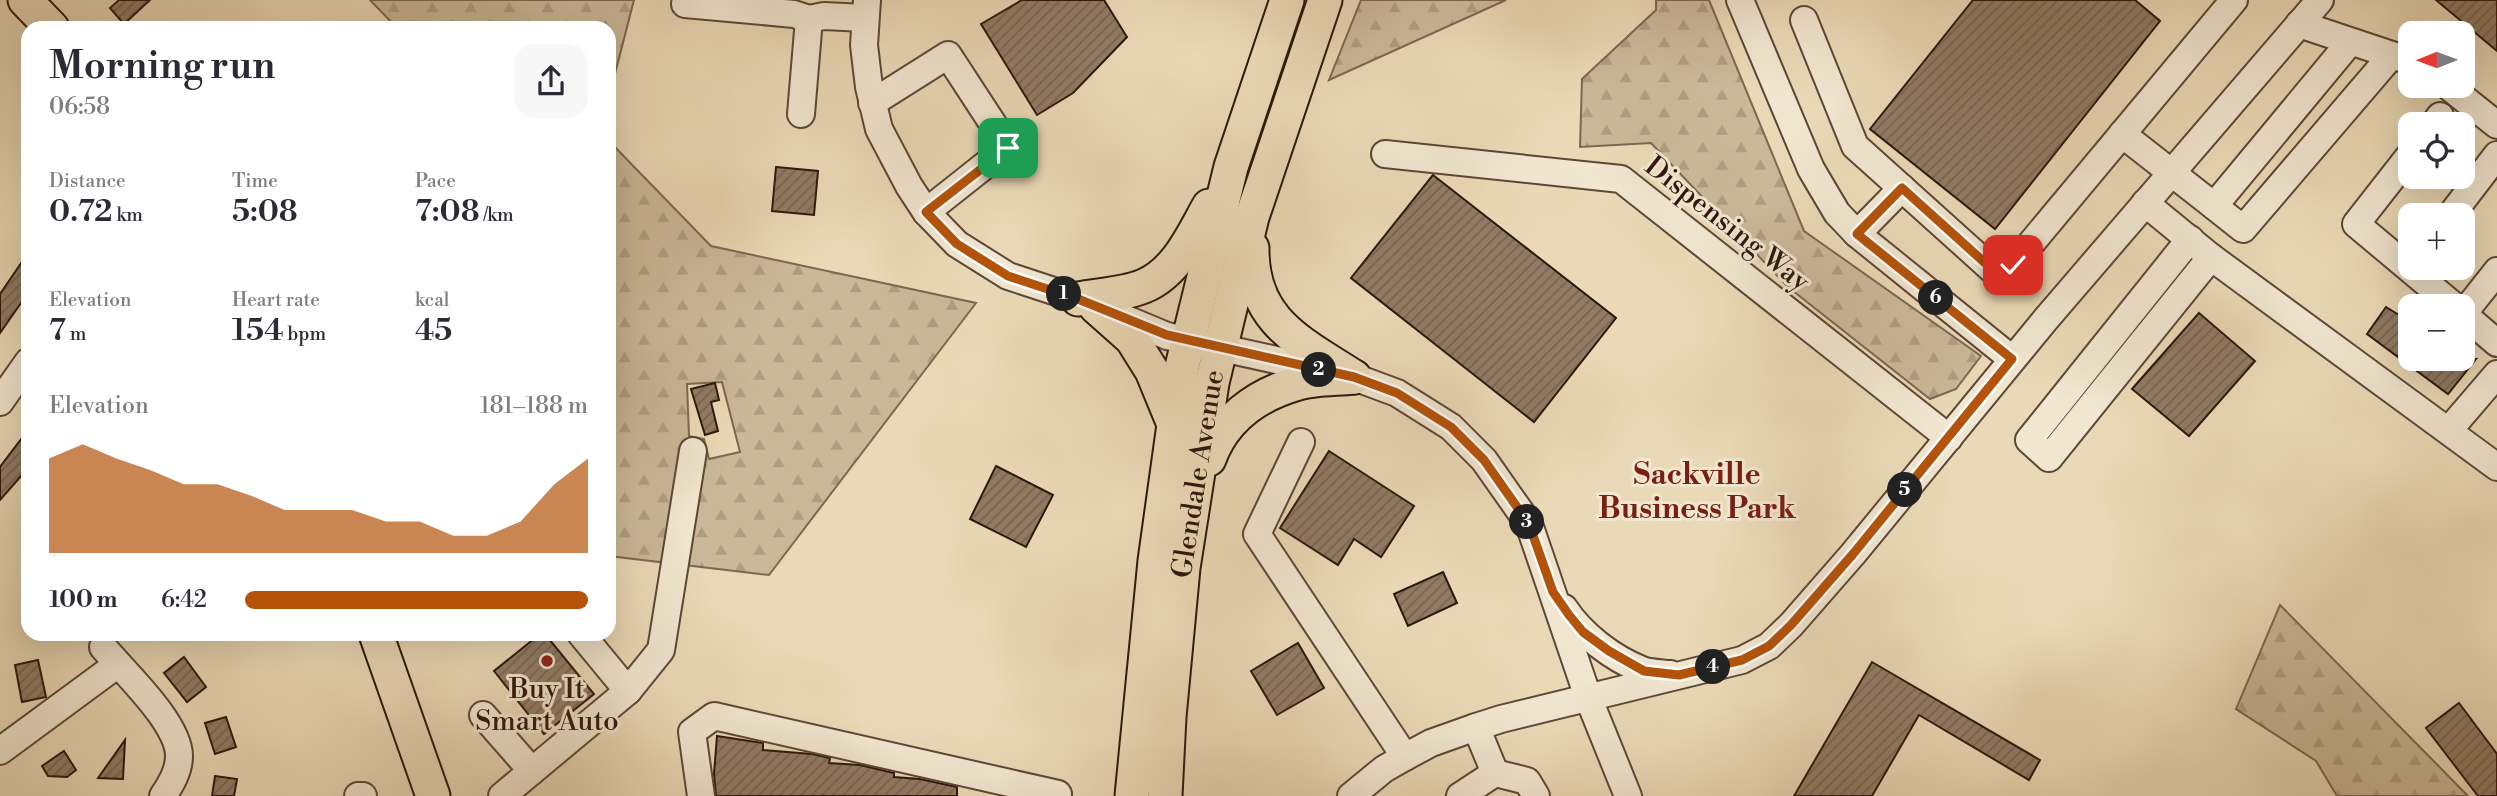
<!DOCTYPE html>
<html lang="en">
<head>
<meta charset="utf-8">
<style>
	:root { --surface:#fff; --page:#f7f7f7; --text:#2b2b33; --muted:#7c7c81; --accent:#b45309 }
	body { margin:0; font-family:"Libre Bodoni",serif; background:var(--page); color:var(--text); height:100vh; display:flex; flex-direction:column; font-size:26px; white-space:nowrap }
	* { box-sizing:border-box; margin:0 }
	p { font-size:23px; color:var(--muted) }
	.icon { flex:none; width:38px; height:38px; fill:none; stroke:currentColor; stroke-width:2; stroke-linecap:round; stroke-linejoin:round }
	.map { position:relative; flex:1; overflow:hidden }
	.panel { position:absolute; left:21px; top:21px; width:595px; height:620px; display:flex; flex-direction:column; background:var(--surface); border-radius:21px; box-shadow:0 7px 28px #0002 }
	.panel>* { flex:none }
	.needle { width:46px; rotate:269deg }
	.buttons { position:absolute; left:2398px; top:21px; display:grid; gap:14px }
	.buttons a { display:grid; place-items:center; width:77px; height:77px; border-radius:14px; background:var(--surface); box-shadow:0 7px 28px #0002; font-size:35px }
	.pin { position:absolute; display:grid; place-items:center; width:60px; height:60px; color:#fff; margin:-30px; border-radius:14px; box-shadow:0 4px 10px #0006 }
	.km { position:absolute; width:35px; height:35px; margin:-18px; border-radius:50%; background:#222; color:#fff; font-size:19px; line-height:35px; text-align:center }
	.round { display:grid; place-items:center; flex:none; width:74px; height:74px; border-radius:21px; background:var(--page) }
	.headline { display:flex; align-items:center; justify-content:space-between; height:119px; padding:0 28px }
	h1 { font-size:38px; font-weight:600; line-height:52px }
	.stats { display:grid; grid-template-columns:repeat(3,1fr); gap:10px; height:119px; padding:7px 28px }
	.stats div { display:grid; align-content:center }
	.stats b { font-size:30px; font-weight:600 }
	.stats small { font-size:19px; font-weight:400 }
	.stats p { font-size:19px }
	.chart { height:196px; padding:14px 28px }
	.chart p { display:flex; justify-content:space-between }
	.chart svg { width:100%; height:126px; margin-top:7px; fill:var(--accent); opacity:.7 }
	ul { padding:0 28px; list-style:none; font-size:23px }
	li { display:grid; grid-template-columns:112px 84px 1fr; align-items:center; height:52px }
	li i { height:18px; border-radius:9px; background:var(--accent) }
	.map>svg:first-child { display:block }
	.forest { fill:url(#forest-firs); stroke:#7d6652; stroke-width:2; fill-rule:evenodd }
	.building { fill:url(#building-hatch); stroke:#30150b; stroke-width:2 }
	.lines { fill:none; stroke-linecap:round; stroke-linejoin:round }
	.minor-casing { stroke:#5e4636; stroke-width:30 }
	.major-casing { stroke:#30150b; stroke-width:37 }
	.minor { stroke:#f1e6d0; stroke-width:26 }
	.major { stroke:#ead9b6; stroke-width:33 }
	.route-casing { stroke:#fff; stroke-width:14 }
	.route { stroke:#b45309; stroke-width:9 }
	.poi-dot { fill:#8f2418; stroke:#f1e6d0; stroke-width:2.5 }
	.labels { text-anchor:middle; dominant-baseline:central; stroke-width:6; stroke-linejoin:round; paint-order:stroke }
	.street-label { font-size:28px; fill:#30150b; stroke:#f1e6d0 }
	.poi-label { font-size:28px; fill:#30150b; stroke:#f1e6d0 }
	.neighbourhood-label { font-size:30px; font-weight:bold; fill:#7a1f14; stroke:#f1e6d0 }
</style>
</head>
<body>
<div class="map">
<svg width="2497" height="796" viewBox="0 0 2497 796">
	<defs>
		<pattern id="forest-firs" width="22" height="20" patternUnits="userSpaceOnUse" patternTransform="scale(1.75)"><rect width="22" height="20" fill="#cab899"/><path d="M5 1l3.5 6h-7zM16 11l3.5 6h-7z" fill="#ae9d82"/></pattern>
		<pattern id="building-hatch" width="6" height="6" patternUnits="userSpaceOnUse" patternTransform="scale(1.75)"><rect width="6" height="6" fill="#917b64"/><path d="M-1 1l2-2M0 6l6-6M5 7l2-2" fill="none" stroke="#776451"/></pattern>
	</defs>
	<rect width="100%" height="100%" fill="#ead9b6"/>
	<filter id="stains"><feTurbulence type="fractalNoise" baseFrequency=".00286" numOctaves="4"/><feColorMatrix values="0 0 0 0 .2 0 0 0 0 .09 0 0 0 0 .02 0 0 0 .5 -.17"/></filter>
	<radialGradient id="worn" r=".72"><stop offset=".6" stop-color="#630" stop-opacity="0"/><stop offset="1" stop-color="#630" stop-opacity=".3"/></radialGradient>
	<g class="forest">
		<polygon points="370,0 634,0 609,97 609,28 397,28"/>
		<polygon points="1361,0 1506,0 1329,80"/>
		<polygon points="1656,0 1709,0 1804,231 1981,356 1956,389 1930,399 1788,287 1651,143 1580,147 1582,79 1656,10"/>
		<path d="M609,141L711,246L976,303L769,575L609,556ZM722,382L740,452L709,459L704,439L689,436L687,384Z"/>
		<polygon points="2280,605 2468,796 2337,796 2316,761 2236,709"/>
	</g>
	<g class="building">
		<polygon points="119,0 150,0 124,24 110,8"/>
		<polygon points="1022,0 1104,0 1127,37 1073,93 1037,115 981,24"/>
		<polygon points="1973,0 2135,0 2160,21 1995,229 1870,129"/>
		<polygon points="2436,0 2497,0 2497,51"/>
		<polygon points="776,167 818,171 814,215 772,211"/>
		<polygon points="1433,175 1616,318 1534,422 1351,278"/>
		<polygon points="28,253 28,293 0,333 0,294"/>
		<polygon points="2410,300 2410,359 2476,359 2448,394 2367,334 2386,307 2399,315"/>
		<polygon points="2199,313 2255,361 2189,436 2132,389"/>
		<polygon points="715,383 719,400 711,402 718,431 705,435 691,389"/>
		<polygon points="28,430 28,468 0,500 0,467"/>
		<polygon points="1329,451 1414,506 1381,557 1354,539 1338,565 1280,528"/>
		<polygon points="996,466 1053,495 1026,547 970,519"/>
		<polygon points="1443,572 1457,603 1408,626 1394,594"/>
		<polygon points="540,634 545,634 594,694 544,734 494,671"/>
		<polygon points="1298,643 1324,688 1277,715 1251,671"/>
		<polygon points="184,657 206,687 187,702 164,673"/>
		<polygon points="38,660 46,697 22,702 15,665"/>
		<polygon points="1872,662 2040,760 2029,780 1919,715 1872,796 1794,796"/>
		<polygon points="2459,703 2497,754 2497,796 2478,796 2426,728"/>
		<polygon points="226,717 236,747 215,754 205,723"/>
		<polygon points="717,736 763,743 763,750 812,754 830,758 829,763 860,765 894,773 894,777 920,779 957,787 957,796 716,796 714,774"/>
		<polygon points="125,740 123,779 98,778"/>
		<polygon points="64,751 76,770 67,777 48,776 42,766"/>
		<polygon points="215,776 237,779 234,796 212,796"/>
	</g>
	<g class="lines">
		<g class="minor-casing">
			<g id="minor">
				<polyline points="867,0 864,45 869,87 879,129 909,186 926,212 957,244 1008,276 1078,299 1167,336 1354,377 1397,393 1451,427 1484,460 1529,524 1588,697 1628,796"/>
				<polyline points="1740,0 1811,169 1837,213 1857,234 2012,359"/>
				<polyline points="685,4 794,14 809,19"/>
				<polyline points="1804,20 1855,146 1994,271 2013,265 2234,0"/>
				<polyline points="2299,24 2410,61"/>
				<polyline points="2448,86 2497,125"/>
				<polyline points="872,103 948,55 1008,147 926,212"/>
				<polyline points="801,114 809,19 824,16 865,18"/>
				<polyline points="2434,124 2440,116"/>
				<polyline points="2122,134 2214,206 2350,42"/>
				<polyline points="1385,154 1621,179 1949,438"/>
				<polyline points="2410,155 2356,224 2454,306"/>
				<polyline points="2145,203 2211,257 2497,467"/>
				<polyline points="2214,206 2243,229 2391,56"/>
				<polyline points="2451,215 2497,155"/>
				<polyline points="1857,234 1902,188"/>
				<polyline points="2190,239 2029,440 2049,458 2211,257"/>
				<polyline points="2462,313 2497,343"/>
				<polyline points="2463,314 2497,271"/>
				<polyline points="0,402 28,362"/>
				<polyline points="2449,430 2497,374"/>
				<polyline points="1301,442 1257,534 1405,757"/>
				<path d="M1564,608C1582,635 1612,658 1642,670C1650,673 1661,673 1670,674"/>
				<path d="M103,647C125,673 179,723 179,756C179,771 171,784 163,796"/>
				<polyline points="628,691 661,650 693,451"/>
				<polyline points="483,715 532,771"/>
				<polyline points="0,751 118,664"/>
				<polyline points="1495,773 1527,781 1536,796"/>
				<polyline points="358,796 363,796"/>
				<polyline points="502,796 628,691 581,634"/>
				<polyline points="701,796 692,732 714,716 1058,794 1058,796"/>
				<polyline points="1351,796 1384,769 1405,757 1431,743 1476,727 1501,719 1742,660 1769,646 1791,625 1853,554 2046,319 2320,0"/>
				<polyline points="1460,796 1495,773 1476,727"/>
			</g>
		</g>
		<g class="major-casing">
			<g id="major">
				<polyline points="25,0 52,28"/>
				<path d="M1252,248C1251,321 1300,342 1354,377"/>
				<path d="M1078,299C1099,295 1125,294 1144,286C1177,272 1192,236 1209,206"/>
				<polyline points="1096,307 1132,339 1152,371 1173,422"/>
				<path d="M1209,459C1223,420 1255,396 1295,384C1313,378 1335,379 1354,377"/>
				<polyline points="376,634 433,796"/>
				<polyline points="1132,796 1155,561 1182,367 1231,167 1287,0"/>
				<path id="s1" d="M1165,796L1169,717L1183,568L1212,383L1252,217L1325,0"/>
			</g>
		</g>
		<use href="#minor" class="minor"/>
		<use href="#major" class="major"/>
	</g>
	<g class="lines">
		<g class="route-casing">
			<polyline id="route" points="1008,148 926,212 957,244 1008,276 1078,299 1167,335 1354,377 1397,393 1451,427 1484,460 1529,524 1553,592 1569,615 1583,632 1609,651 1644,671 1679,675 1742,660 1769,646 1791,625 1853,554 2012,359 1857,234 1902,188 1994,271 2013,265"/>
		</g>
		<use href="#route" class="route"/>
	</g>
	<circle class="poi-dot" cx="547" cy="661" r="7"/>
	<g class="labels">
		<g class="street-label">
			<text transform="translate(1727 224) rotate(38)">Dispensing Way</text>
			<text stroke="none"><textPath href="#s1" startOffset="324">Glendale Avenue</textPath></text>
		</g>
		<g class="poi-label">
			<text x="547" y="689">Buy It<tspan x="547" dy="32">Smart Auto</tspan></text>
		</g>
		<g class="neighbourhood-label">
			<text x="1697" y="475">Sackville<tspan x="1697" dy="34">Business Park</tspan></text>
		</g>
	</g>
	<rect width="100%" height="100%" filter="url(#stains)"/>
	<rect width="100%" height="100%" fill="url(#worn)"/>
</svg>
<div class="buttons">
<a><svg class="needle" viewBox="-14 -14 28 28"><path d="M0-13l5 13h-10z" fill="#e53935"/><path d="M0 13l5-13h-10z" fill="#7c7c81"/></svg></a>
<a><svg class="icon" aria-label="locate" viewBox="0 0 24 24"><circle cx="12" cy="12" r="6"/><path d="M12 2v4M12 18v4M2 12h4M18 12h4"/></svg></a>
<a>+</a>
<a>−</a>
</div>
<div class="pin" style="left:1008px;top:148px;background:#1e9e55"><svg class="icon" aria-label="arrive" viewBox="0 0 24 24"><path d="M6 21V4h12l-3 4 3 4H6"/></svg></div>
<div class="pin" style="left:2013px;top:265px;background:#d93025"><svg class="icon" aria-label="check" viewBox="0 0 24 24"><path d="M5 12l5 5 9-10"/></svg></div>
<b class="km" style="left:1064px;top:294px">1</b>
<b class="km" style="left:1319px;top:370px">2</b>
<b class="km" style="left:1527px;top:522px">3</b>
<b class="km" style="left:1713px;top:667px">4</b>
<b class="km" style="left:1905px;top:490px">5</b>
<b class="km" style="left:1936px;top:298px">6</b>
<section class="panel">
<div class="headline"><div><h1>Morning run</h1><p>06:58</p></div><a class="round"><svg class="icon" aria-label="share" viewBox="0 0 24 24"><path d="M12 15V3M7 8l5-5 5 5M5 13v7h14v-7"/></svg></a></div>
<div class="stats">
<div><p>Distance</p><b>0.72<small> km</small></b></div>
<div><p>Time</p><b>5:08</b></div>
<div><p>Pace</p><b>7:08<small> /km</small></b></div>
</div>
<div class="stats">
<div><p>Elevation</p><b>7<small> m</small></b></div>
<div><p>Heart rate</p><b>154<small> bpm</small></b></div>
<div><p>kcal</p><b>45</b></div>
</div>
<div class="chart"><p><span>Elevation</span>181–188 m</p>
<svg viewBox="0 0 160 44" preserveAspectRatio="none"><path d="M0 44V11L10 6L20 11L30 15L40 20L50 20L60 24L70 29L80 29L90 29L100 33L110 33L120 38L130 38L140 33L150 20L160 11V44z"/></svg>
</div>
<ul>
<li><b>100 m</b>6:42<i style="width:100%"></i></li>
</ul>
</section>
</div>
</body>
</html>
